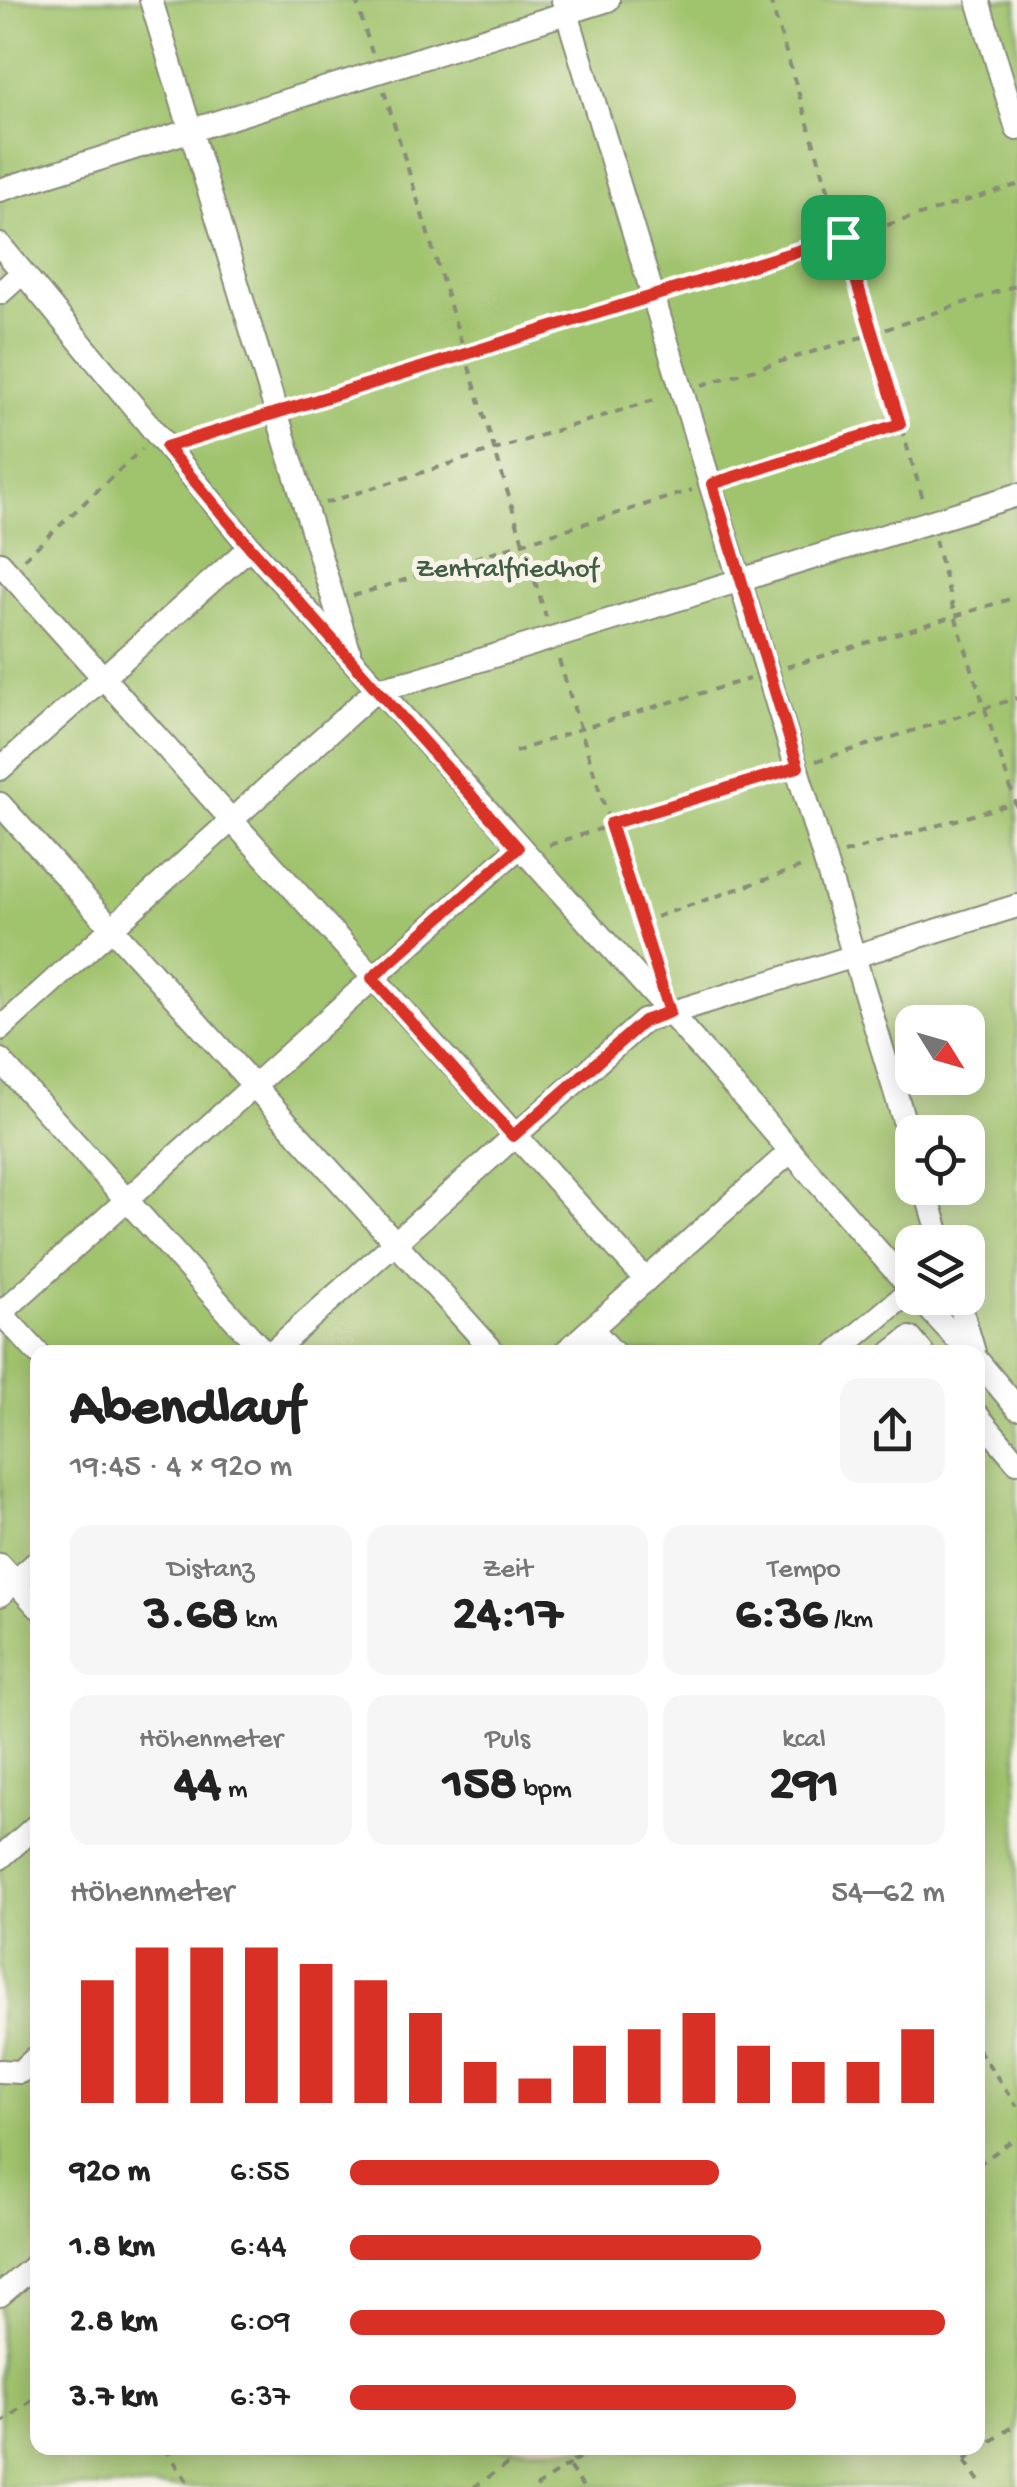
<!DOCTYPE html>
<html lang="de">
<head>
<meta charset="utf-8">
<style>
	:root { --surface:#fff; --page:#f6f6f6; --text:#222; --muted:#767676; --accent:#d93025 }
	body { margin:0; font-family:"Gochi Hand",sans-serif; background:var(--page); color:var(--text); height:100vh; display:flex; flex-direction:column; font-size:38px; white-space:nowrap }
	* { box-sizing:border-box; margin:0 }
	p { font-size:32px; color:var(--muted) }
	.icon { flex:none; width:55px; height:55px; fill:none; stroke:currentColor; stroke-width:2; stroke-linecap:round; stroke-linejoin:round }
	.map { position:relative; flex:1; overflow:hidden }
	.drawer { position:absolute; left:30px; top:1345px; width:955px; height:1110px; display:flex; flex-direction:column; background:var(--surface); border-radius:20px; box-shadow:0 5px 25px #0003 }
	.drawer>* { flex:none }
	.needle { width:65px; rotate:127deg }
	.fabs { position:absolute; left:895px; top:1005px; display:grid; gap:20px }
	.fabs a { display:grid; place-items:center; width:90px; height:90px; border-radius:20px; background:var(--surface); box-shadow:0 5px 25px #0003; font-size:50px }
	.pin { position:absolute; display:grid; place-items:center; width:85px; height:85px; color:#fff; margin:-42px; border-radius:20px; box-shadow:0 5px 15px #0006 }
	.round { display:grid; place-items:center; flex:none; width:105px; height:105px; border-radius:20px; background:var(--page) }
	.headline { display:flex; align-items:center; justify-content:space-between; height:170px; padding:0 40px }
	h1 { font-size:55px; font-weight:800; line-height:75px }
	.metrics { display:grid; grid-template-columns:repeat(3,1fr); gap:15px; height:170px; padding:10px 40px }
	.metrics div { display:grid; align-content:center; border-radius:20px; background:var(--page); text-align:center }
	.metrics b { font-size:50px; font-weight:800 }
	.metrics small { font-size:28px; font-weight:400 }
	.metrics p { font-size:28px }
	.chart { height:280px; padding:20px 40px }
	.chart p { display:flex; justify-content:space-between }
	.chart svg { width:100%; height:180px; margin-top:10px; stroke:var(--accent); stroke-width:6 }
	ul { padding:0 40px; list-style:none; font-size:32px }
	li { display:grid; grid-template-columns:160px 120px 1fr; align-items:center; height:75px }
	li i { height:25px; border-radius:12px; background:var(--accent) }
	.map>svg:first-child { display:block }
	.green { fill:#a0c36d; stroke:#608050; stroke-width:2.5; fill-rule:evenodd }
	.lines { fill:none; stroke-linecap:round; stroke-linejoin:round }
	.minor-casing { stroke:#888c78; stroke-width:26 }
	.path { stroke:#888c78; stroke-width:4; stroke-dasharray:8 8; stroke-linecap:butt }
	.minor { stroke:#fff; stroke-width:22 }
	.route-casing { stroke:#fff; stroke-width:20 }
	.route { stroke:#d93025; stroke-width:12 }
	.labels { text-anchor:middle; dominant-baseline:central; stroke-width:10; stroke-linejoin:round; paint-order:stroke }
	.park-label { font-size:28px; fill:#3f5e42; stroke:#f7f3e8 }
</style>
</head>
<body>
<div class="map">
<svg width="1017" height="2487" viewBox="0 0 1017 2487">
	<rect width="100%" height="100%" fill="#f7f3e8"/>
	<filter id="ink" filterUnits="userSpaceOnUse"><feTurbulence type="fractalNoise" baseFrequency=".01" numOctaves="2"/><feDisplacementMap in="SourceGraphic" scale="20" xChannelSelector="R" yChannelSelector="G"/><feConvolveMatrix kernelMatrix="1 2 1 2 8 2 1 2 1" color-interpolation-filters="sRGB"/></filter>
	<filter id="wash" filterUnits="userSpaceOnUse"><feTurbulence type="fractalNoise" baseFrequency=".0048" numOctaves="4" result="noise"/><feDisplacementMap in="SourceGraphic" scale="40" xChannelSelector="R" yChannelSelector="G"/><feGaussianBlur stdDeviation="2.25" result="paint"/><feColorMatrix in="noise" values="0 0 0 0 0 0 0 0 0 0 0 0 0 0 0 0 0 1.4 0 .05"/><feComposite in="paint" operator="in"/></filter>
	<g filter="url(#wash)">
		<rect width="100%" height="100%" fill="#f2dbbb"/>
		<path class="green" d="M0,0H1017V2487H0ZM912,1022H968V1078H912ZM912,1132H968V1188H912ZM912,1242H968V1298H912ZM38,1352H978V2448H38Z"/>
	</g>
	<g filter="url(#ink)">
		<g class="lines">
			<g class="minor-casing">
				<g id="minor">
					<polyline points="151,0 349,651"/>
					<polyline points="563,0 912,1147"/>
					<polyline points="978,0 1017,129"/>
					<polyline points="0,190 608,0"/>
					<polyline points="0,245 250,547 670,1013 912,1290"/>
					<polyline points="0,293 21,274"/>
					<polyline points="0,563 646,1280"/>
					<polyline points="0,769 250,547"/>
					<polyline points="0,804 494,1352"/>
					<polyline points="0,1029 377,689 412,681 1017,495"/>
					<polyline points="0,1060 264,1352"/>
					<polyline points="925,1188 941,1242"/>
					<polyline points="919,1298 969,1352"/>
					<polyline points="958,1298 974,1352"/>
					<polyline points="0,1312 38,1353"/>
					<polyline points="0,1314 518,848"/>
					<polyline points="592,1329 613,1352"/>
					<polyline points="272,1352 644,1021 1017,906"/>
					<polyline points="565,1352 791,1151"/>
					<polyline points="837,1352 912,1289"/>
					<polyline points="892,1352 910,1338 922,1352"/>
					<polyline points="978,1361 1017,1408"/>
					<polyline points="978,1416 1017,1462"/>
					<polyline points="0,1565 38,1607"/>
					<polyline points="0,1595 38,1561"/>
					<polyline points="0,1858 38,1824"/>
					<polyline points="0,2071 20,2072 38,2056"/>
					<polyline points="0,2295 38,2263"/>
				</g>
			</g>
			<g class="path">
				<polyline points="356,0 372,53"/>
				<polyline points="770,0 924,502"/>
				<polyline points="384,91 546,617"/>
				<polyline points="673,291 1017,185"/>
				<polyline points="702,385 872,334 1017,285"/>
				<polyline points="295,407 635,303"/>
				<polyline points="190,440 257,418"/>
				<polyline points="730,478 900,424"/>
				<polyline points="325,503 660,398"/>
				<polyline points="935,540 955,616 1017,808"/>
				<polyline points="24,559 142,449"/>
				<polyline points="353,596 692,490"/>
				<polyline points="559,660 651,956"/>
				<polyline points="787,667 1017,597"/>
				<polyline points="515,752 580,729 749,679"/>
				<polyline points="816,761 1017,698"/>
				<polyline points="549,845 774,774"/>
				<polyline points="844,853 1017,802"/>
				<polyline points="641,922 802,867"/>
				<polyline points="978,2049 1017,2106"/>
				<polyline points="978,2165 1017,2137"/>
				<polyline points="0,2424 38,2395"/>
				<polyline points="165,2448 191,2487"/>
				<polyline points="956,2448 983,2487"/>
				<polyline points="965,2460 1017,2423"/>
				<polyline points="474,2487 531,2448"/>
				<polyline points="536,2487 568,2465 556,2448"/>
				<polyline points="583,2487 568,2465 593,2448"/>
			</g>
			<use href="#minor" class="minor"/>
		</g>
	</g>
	<g class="lines" filter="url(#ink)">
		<g class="route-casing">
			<polygon id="route" points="843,237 900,424 712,484 798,767 610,824 670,1012 644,1021 513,1136 372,978 518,848 250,547 166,447"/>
		</g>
		<use href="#route" class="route"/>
	</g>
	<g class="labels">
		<g class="park-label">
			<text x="507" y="570">Zentralfriedhof</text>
		</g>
	</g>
</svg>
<div class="fabs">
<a><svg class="needle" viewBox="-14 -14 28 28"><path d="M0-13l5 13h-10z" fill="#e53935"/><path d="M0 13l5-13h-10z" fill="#767676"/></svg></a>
<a><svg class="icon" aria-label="locate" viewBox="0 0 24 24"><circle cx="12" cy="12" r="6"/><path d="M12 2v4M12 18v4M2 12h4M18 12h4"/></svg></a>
<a><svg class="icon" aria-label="layers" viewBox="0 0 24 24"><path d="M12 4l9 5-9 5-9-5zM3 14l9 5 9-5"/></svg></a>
</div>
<div class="pin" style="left:843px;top:237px;background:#1e9e55"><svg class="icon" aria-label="arrive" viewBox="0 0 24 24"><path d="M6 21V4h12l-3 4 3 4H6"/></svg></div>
<section class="drawer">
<div class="headline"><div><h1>Abendlauf</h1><p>19:45 · 4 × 920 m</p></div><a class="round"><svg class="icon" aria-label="share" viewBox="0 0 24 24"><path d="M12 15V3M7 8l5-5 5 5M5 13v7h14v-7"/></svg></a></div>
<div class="metrics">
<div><p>Distanz</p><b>3.68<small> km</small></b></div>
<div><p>Zeit</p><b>24:17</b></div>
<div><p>Tempo</p><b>6:36<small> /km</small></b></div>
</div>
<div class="metrics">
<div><p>Höhenmeter</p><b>44<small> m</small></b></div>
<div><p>Puls</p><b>158<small> bpm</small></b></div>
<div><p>kcal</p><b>291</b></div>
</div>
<div class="chart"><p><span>Höhenmeter</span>54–62 m</p>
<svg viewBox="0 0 160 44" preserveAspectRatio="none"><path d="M5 44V14M15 44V6M25 44V6M35 44V6M45 44V10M55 44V14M65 44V22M75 44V34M85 44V38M95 44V30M105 44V26M115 44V22M125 44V30M135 44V34M145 44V34M155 44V26"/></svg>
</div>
<ul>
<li><b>920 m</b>6:55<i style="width:62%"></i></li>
<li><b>1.8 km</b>6:44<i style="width:69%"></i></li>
<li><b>2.8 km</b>6:09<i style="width:100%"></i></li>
<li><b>3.7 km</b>6:37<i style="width:75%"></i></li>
</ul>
</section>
</div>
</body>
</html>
